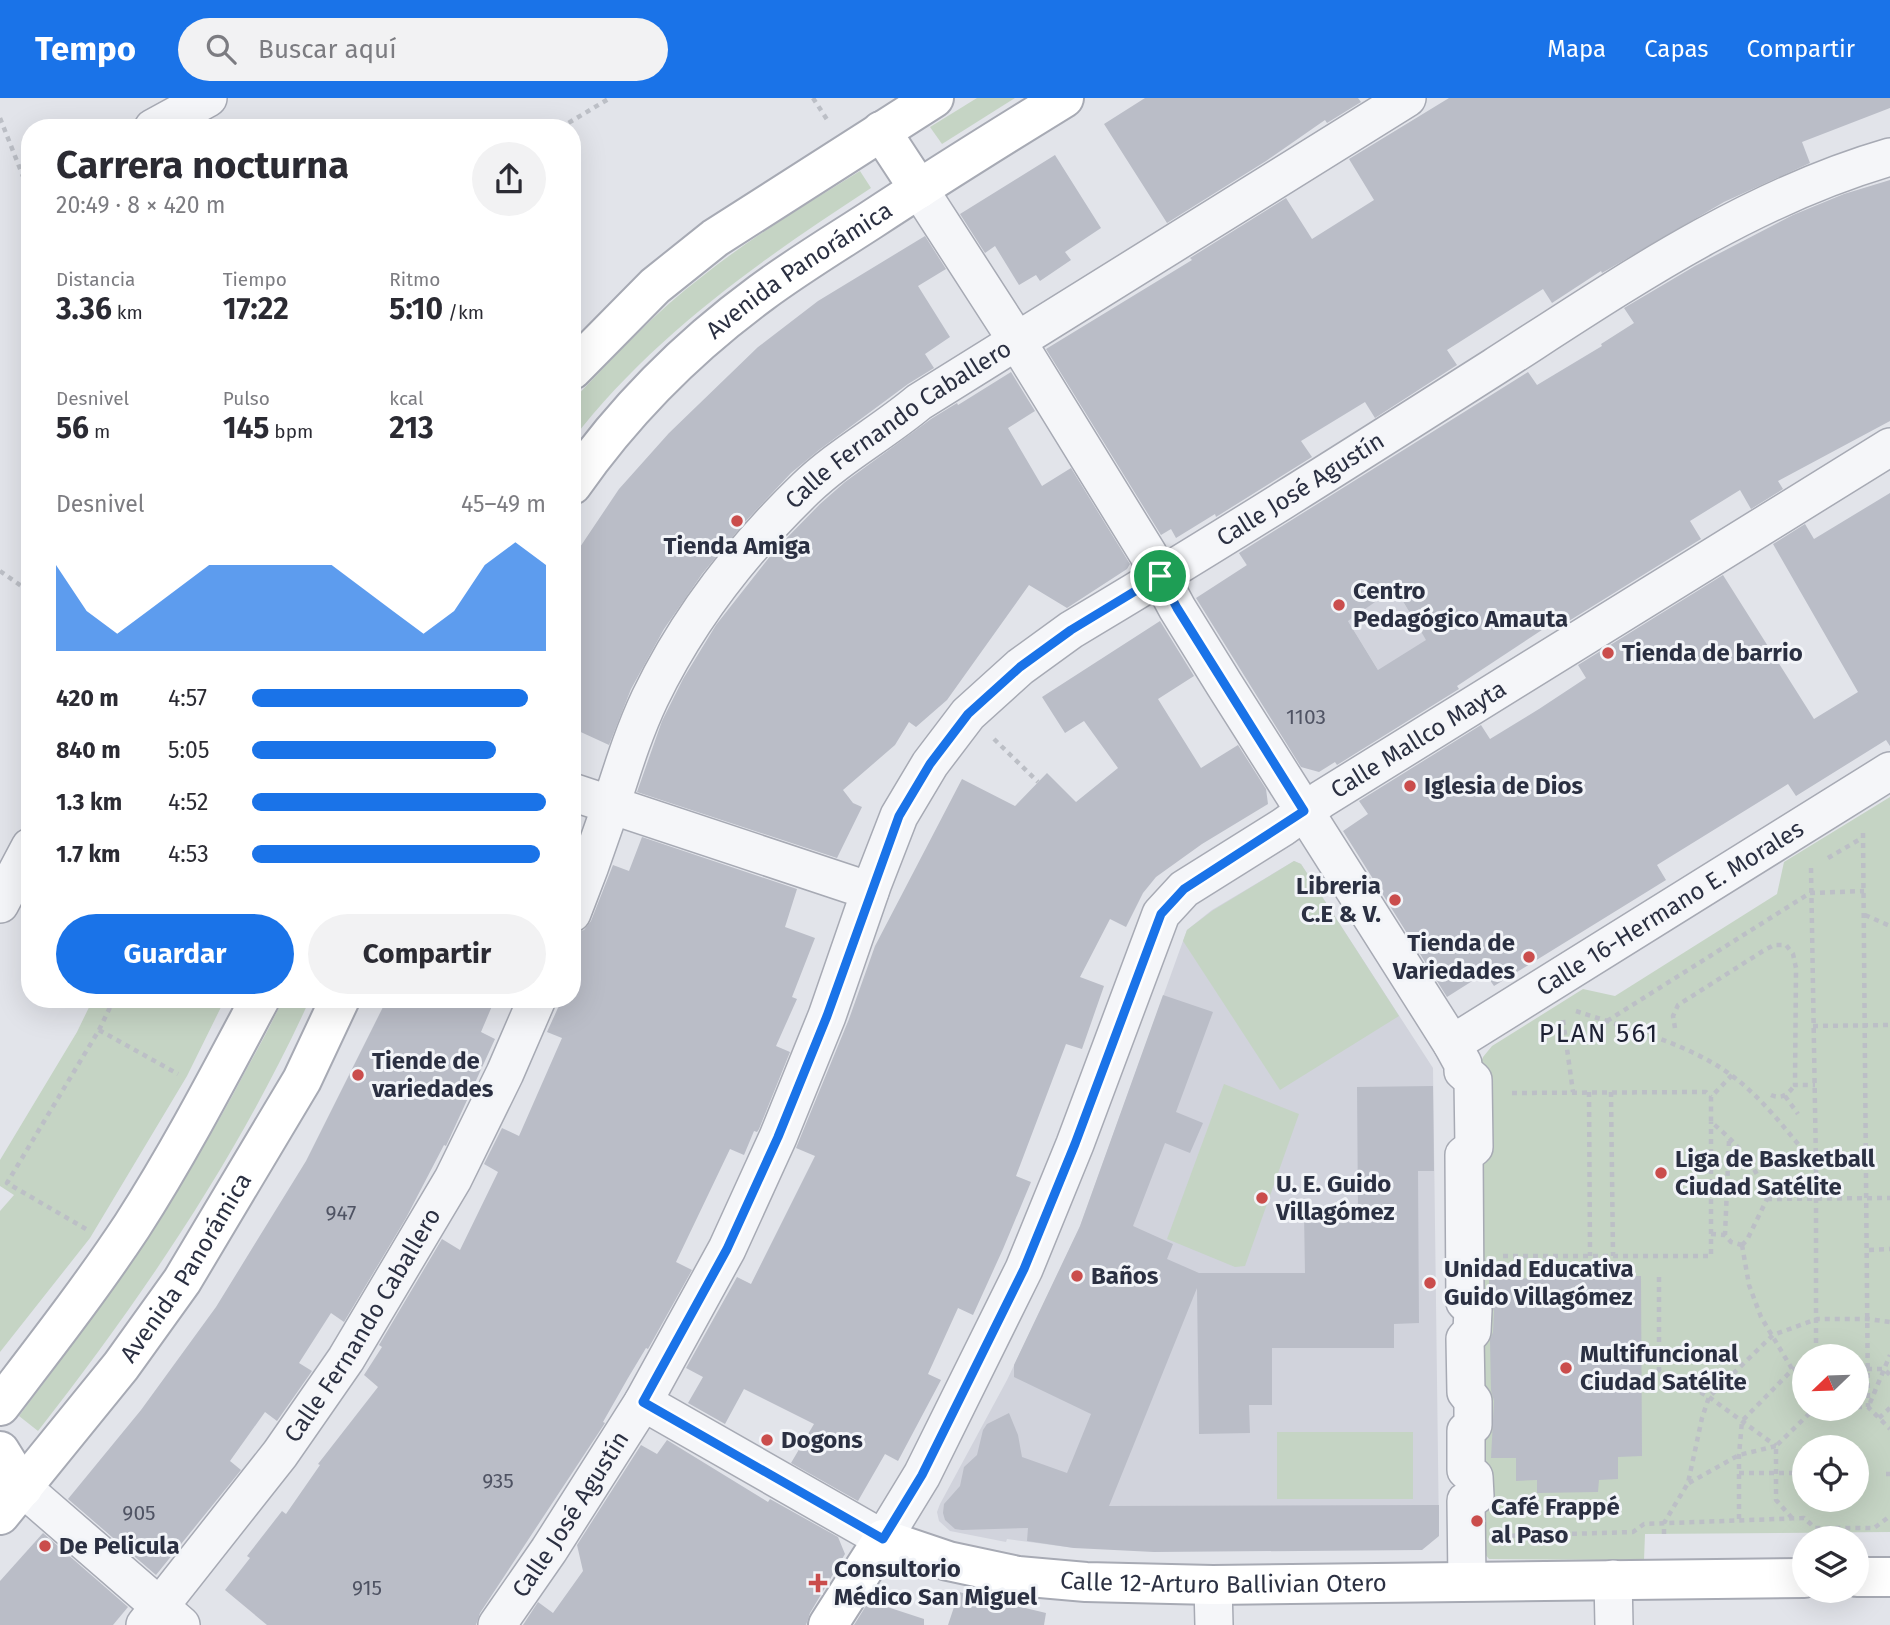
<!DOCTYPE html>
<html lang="es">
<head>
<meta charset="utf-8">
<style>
	:root { --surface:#fff; --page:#f2f2f3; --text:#2b2b33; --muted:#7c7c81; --accent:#1a73e8 }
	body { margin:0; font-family:"Fira Sans",sans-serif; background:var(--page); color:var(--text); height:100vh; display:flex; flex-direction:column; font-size:26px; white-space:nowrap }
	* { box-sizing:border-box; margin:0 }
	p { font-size:23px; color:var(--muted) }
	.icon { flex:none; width:38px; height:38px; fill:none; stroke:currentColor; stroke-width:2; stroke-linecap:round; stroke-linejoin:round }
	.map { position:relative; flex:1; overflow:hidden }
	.details { position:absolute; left:21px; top:21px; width:560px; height:889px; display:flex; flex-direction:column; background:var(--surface); border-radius:28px; box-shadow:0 7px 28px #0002 }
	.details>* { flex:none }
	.needle { width:46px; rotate:247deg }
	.tools { position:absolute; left:1792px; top:1246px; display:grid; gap:14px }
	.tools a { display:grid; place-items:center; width:77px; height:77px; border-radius:50%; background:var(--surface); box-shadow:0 7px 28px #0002; font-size:35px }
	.pin { position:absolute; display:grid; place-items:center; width:60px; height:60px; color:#fff; margin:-30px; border:4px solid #fff; border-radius:50%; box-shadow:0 2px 7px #0007 }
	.round { display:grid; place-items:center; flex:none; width:74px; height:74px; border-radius:37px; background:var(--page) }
	.summary { display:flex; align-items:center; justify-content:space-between; height:119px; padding:0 35px }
	h1 { font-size:38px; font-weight:700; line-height:52px }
	.metrics { display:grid; grid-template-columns:repeat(3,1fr); gap:10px; height:119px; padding:7px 35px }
	.metrics div { display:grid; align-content:center }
	.metrics b { font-size:30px; font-weight:700 }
	.metrics small { font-size:19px; font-weight:400 }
	.metrics p { font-size:19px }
	.chart { height:196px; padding:14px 35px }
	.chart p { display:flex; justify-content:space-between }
	.chart svg { width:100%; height:126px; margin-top:7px; fill:var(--accent); opacity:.7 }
	.button { display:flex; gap:14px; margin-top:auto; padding:14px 35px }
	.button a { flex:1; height:80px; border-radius:42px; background:var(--accent); color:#fff; font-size:28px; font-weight:700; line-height:80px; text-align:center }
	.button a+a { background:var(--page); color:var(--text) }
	ul { padding:0 35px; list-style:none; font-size:23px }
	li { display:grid; grid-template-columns:112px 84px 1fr; align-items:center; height:52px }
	li i { height:18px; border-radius:9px; background:var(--accent) }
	header { display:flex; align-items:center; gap:42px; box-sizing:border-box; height:98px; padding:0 35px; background:var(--accent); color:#fff }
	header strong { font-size:33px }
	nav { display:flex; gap:38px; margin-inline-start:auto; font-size:24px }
	.search { width:490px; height:63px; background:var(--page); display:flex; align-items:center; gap:18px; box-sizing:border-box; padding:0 24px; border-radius:38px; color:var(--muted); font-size:26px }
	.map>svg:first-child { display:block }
	.built { fill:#d1d3dc }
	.green { fill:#c5d4c4; fill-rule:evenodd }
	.building { fill:#babdc7; fill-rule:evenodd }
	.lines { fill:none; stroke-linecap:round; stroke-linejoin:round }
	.street-casing { stroke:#a7aab4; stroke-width:40 }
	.secondary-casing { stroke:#a7aab4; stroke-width:42 }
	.path { stroke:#bcbfc6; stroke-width:4.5; stroke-dasharray:5 5; stroke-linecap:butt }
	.street { stroke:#f5f6f9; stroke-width:37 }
	.secondary { stroke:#fff; stroke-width:38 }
	.route-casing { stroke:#fff; stroke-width:14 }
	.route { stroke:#1a73e8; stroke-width:9 }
	.poi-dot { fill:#ca4d4c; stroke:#f2f4f8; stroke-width:2.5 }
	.labels { text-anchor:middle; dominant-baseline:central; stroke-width:6; stroke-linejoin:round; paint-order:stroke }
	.number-label { font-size:21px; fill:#4f5363 }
	.street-label { font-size:24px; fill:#2b3042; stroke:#f2f4f8 }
	.poi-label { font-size:24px; font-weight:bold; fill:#2b3042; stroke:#f2f4f8; text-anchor:start }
	.neighbourhood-label { font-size:26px; letter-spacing:2px; fill:#1d2133; stroke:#f2f4f8 }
</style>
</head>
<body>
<header>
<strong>Tempo</strong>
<div class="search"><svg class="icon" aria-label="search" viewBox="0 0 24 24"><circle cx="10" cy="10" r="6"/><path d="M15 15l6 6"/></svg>Buscar aquí</div>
<nav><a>Mapa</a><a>Capas</a><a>Compartir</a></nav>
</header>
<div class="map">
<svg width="1890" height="1527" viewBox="0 0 1890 1527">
	<rect width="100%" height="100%" fill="#e2e4ea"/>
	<g class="built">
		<polygon points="1239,455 1374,456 1455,589 1407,619 1348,523 1300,552"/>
		<polygon points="1294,763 1301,766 1433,970 1439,1438 1074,1450 1007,1441 1006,1444 950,1433 939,1423 937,1414 940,1406 1007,1282 1079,1131 1187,832 1212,812"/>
	</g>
	<g class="green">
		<polygon points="977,0 1015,0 942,46 930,29"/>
		<path d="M860,73L871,90C761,162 654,236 572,342V303C614,259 655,214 704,177C753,138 807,106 860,73Z"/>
		<path d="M1890,699V1434L1645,1436L1644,1462L1489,1461L1484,1455L1481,965L1483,959L1492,948L1583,891L1615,898L1777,796L1784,764ZM1804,1258H1857V1311H1804ZM1804,1349H1857V1402H1804Z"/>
		<polygon points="1294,763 1301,766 1399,918 1280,992 1183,843 1187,832 1212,813"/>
		<polygon points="93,901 225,901 187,978 90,1140 0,1254 0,1113 14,1097 0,1088 0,1062 77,934"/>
		<path d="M283,901H310C239,1057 143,1199 38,1333L19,1318C102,1208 182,1095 246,972C259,949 272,925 283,901Z"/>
		<polygon points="1224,986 1299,1016 1245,1168 1235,1169 1167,1141"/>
		<rect x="1277" y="1334" width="136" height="67"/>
	</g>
	<g class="building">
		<polygon points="1145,0 1358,0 1361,4 1327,25 1325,22 1266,63 1167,125 1104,26"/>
		<polygon points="1449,0 1890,0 1890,10 1802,44 1810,65 1724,104 1602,175 1601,173 1552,205 1543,191 1447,252 1457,267 1375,320 1365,304 1301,343 1312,359 1216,419 1215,416 1176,440 1171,431 1161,437 1046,251 1192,162 1190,160 1286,100 1312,141 1374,102 1349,61"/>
		<polygon points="1055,57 1101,130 1065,154 1071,162 1040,183 1036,177 1019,187 995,148 985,155 960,116"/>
		<path d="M1890,82V323L1778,383L1783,391L1751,411L1740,392L1690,423L1701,441L1556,531L1551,526L1457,588L1459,591L1337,667L1335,664L1319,674L1301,669L1196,500L1247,467L1239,455L1528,274L1537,287L1602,248L1601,246L1634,225L1624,210L1695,168L1793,117L1844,96ZM1395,490L1426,542L1378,572L1348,523Z"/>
		<polygon points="925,138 946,171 918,188 950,239 925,256 934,270 908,286 819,352 791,375 744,425 702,476 664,531 631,591 609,647 572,630 572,461 619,391 669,335 758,249 818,203"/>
		<polygon points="1011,274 1035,313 1008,330 1042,388 1071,370 1130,466 1127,471 1067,510 1029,487 947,602 916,629 909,624 895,647 843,692 853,705 862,709 837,760 637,694 662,623 683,581 716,527 775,452 820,406 845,384 931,321 957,305 958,307"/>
		<polygon points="1890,395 1890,648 1886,642 1796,698 1788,686 1657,767 1666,782 1517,874 1494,888 1485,875 1447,899 1343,733 1368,716 1359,703 1481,627 1490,641 1539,611 1586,580 1578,567 1723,477 1814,621 1858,594 1773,446 1805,426 1814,441"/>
		<polygon points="1160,523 1194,578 1158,601 1201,670 1238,647 1266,691 1268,706 1202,746 1156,779 1143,795 1126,829 1110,821 1080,879 1104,888 1082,951 1066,946 1016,1078 1031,1084 1003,1151 973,1217 958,1210 928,1276 941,1282 898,1363 885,1356 858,1403 791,1365 814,1326 744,1291 725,1326 688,1305 703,1279 686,1270 737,1179 751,1186 815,1058 796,1050 849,921 875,848 962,681 1015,708 1047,675 1076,704 1118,670 1084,623 1065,635 1042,599"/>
		<polygon points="642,739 797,791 785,829 815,840 792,899 797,901 776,948 790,954 759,1031 757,1034 754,1033 744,1057 730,1051 676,1164 692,1172 648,1251 646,1250 628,1280 603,1324 605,1325 480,1515 476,1527 267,1527 225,1492 250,1460 247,1458 282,1413 286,1416 320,1367 318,1366 378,1289 364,1277 382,1249 379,1247 442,1141 460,1152 498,1074 484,1066 502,1030 519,1038 562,940 547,934 562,901 572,901 572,836 584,832 591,823 613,767 629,773"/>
		<polygon points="1163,897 1213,914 1176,1014 1203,1025 1190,1055 1165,1045 1133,1128 1173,1146 1167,1161 1199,1175 1305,1175 1304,1115 1358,1115 1357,989 1433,988 1434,1073 1418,1073 1419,1225 1394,1226 1394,1250 1272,1250 1272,1307 1249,1307 1250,1335 1199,1336 1197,1190 1109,1408 1439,1407 1439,1438 1422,1452 1154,1454 1074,1450 1027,1443 1028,1430 962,1432 955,1431 945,1422 943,1415 944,1406 960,1388 964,1369 977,1357 983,1332 987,1326 1009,1315 1018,1337 1022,1359 1067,1375 1091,1316 1014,1279 1014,1267 1080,1128"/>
		<polygon points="387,901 495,901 481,934 495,941 446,1048 444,1047 406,1120 344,1224 331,1215 299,1265 312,1273 277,1323 265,1314 230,1363 241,1372 156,1477 68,1401 141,1312 216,1209 306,1063"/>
		<polygon points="1641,1178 1642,1358 1618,1359 1618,1381 1599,1382 1598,1394 1537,1395 1537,1382 1516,1383 1516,1360 1491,1360 1494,1303 1491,1292 1490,1242 1493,1234 1494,1213 1489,1199 1489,1181"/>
		<polygon points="667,1342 768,1404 770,1401 838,1439 845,1456 810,1515 806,1527 523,1527 538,1504 553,1515 583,1473 577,1447 641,1347 657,1356"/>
		<polygon points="43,1435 128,1509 113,1527 0,1527 0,1483"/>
		<polygon points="959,1494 1046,1515 1044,1527 948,1527"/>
		<polygon points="869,1503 924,1521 924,1527 854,1527"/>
	</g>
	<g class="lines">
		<g class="street-casing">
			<g id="street">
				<polyline points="153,30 208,0"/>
				<polyline points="919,91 1010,232 1148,456 1177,510 1224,586 1452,946 1463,966 1463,973 1473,982 1474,1049 1464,1057 1465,1204 1473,1212 1472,1233 1465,1241 1466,1294 1473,1303 1473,1327 1466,1333 1466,1372 1474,1379 1475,1398 1466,1403 1467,1483"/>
				<polyline points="572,694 870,793"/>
				<polyline points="0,806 30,749"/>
				<path id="s1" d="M572,815C584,785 595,755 605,725C619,683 631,640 650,600C688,521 742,452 805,391C839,358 882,335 919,304L1407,0"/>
				<path id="s2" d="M1452,946L1890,673"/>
				<path id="s3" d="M643,1304L883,1441L922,1377L1024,1171L1075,1046L1161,816L1184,791L1283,729L1322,701L1890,349"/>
				<polyline points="23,1390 181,1527"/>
				<polyline points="1613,1481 1614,1527"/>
				<polyline points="1213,1487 1214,1527"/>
				<path id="s4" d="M145,1527L280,1356L346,1261L453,1081L505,975L537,901"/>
				<path id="s5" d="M497,1527L549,1452L643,1304L727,1151L778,1039L827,918L873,785L899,718L930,666L968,616L1020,569L1071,532C1214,447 1354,358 1494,269C1620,188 1745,101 1890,59"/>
			</g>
		</g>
		<g class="secondary-casing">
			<g id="secondary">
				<polyline points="881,33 919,91"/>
				<polyline points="572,272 655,188 715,140 934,0"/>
				<path id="s6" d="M572,387C623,314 689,248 761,195C796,169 834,146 871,122C935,80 999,40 1064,0"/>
				<path d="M0,1308C45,1249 91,1190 132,1128C179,1055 219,978 260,901"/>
				<polyline points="0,1353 23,1390"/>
				<path id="s7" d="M0,1417L121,1268L182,1183L302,982L340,901"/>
				<polyline points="1857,1479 1890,1479"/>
				<path id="s8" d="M828,1527L883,1441L948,1463L1018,1478L1086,1484L1213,1487L1804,1480"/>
			</g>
		</g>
		<g class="path">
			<polyline points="813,0 828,23"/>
			<polyline points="0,20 30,96"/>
			<polyline points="560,30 610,0"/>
			<polyline points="0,473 30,494"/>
			<polyline points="994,641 1038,684"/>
			<polyline points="1863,735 1868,1309"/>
			<polyline points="1828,760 1862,740"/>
			<polyline points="1811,770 1816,1068 1816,1258"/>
			<polyline points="1865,817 1890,828"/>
			<path d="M1576,913C1626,930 1688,945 1731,977C1764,1001 1790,1037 1816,1068"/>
			<polyline points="1563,922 1573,994"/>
			<polyline points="1607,923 1810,795 1864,793"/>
			<polyline points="1813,928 1890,927"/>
			<polyline points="1675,930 1673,918 1678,907 1763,853 1774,847 1786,847 1793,856 1796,870 1795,987 1815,987"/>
			<polyline points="99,932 178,976"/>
			<path d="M1732,977L1711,999V1024C1736,1044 1758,1069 1767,1101L1747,1142L1742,1147"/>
			<polyline points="1589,994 1590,1158"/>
			<polyline points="1611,994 1613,1158"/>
			<polyline points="1512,995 1706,994 1711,999"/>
			<path d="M1771,997C1782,1002 1788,996 1795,987"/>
			<polyline points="1785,998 1798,1016"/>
			<polyline points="1729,1043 1725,1137 1731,1144 1742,1147"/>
			<polyline points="1767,1101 1890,1100"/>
			<polyline points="86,1131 7,1085 99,932 114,901"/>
			<polyline points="1711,1136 1725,1137"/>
			<polyline points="1742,1147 1749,1187 1761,1219 1804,1291"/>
			<polyline points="1869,1152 1890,1151"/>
			<polyline points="1503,1158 1711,1158 1711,1024"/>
			<polyline points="1659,1179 1659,1272 1709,1299 1776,1348"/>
			<polyline points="1857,1271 1884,1271 1890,1277"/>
			<polyline points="1870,1305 1890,1257"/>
			<polyline points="1857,1309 1868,1309 1890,1331"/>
			<polyline points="1879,1320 1890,1310"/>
			<polyline points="1739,1375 1800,1375"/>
			<polyline points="1886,1376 1890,1376"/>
			<polyline points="1689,1385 1739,1357 1776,1348"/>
			<polyline points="1792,1420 1776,1402 1776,1348 1814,1311"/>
			<polyline points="1739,1421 1739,1357 1742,1323 1793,1271 1804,1271"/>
			<polyline points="1664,1436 1664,1425 1688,1385 1702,1320 1709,1299 1773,1237 1817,1221 1868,1221 1890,1224"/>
			<polyline points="1502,1438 1633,1434 1644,1426 1804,1420 1815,1430 1874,1430 1890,1418"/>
		</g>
		<use href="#street" class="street"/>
		<use href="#secondary" class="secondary"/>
	</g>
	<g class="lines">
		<g class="route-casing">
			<polygon id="route" points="1160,478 1177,510 1304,713 1184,791 1161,816 1075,1046 1024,1171 922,1377 883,1441 643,1304 727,1151 778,1039 827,918 899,718 930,666 968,616 1020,569 1071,532"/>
		</g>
		<use href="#route" class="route"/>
	</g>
	<g class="poi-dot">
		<circle cx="737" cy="423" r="7"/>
		<circle cx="1339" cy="507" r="7"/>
		<circle cx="1608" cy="555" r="7"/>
		<circle cx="1410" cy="688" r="7"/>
		<circle cx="1395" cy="802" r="7"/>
		<circle cx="1529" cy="859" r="7"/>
		<circle cx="358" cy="977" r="7"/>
		<circle cx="1661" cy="1075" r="7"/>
		<circle cx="1262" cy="1100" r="7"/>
		<circle cx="1077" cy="1178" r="7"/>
		<circle cx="1430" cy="1185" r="7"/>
		<circle cx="1566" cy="1270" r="7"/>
		<circle cx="767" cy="1342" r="7"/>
		<circle cx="1477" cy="1423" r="7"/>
		<circle cx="45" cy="1448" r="7"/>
		<path d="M814.5 1474.5h7v7h7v7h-7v7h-7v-7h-7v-7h7z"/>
	</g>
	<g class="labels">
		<g class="number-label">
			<text x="1306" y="619">1103</text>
			<text x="341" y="1115">947</text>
			<text x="498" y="1383">935</text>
			<text x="139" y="1415">905</text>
			<text x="367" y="1490">915</text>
		</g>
		<g class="street-label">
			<text stroke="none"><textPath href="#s6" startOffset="315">Avenida Panorámica</textPath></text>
			<text stroke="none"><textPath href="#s1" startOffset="604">Calle Fernando Caballero</textPath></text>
			<text stroke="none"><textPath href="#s5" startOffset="1433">Calle José Agustín</textPath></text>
			<text stroke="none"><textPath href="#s3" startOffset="1274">Calle Mallco Mayta</textPath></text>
			<text stroke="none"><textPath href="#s2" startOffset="257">Calle 16-Hermano E. Morales</textPath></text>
			<text stroke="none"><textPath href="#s7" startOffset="310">Avenida Panorámica</textPath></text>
			<text stroke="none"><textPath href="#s4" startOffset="371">Calle Fernando Caballero</textPath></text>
			<text stroke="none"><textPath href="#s5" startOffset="133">Calle José Agustín</textPath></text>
			<text stroke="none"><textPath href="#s8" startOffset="448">Calle 12-Arturo Ballivian Otero</textPath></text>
		</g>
		<g class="poi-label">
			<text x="737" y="448" text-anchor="middle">Tienda Amiga</text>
			<text x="1353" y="493">Centro<tspan x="1353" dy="28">Pedagógico Amauta</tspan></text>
			<text x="1622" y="555">Tienda de barrio</text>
			<text x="1424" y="688">Iglesia de Dios</text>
			<text x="1381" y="788" text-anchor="end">Libreria<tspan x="1381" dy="28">C.E &amp; V.</tspan></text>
			<text x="1515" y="845" text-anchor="end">Tienda de<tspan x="1515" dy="28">Variedades</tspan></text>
			<text x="372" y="963">Tiende de<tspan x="372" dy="28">variedades</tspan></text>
			<text x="1675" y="1061">Liga de Basketball<tspan x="1675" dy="28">Ciudad Satélite</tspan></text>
			<text x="1276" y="1086">U. E. Guido<tspan x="1276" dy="28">Villagómez</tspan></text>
			<text x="1444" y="1171">Unidad Educativa<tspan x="1444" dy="28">Guido Villagómez</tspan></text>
			<text x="1091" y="1178">Baños</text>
			<text x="1580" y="1256">Multifuncional<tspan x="1580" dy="28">Ciudad Satélite</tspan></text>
			<text x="781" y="1342">Dogons</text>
			<text x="1491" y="1409">Café Frappé<tspan x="1491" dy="28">al Paso</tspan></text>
			<text x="59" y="1448">De Pelicula</text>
			<text x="834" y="1471">Consultorio<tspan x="834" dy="28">Médico San Miguel</tspan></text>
		</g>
		<g class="neighbourhood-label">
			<text x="1599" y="935">PLAN 561</text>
		</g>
	</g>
</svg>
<div class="tools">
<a><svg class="needle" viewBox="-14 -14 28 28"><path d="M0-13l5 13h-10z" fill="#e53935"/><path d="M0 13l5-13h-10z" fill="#7c7c81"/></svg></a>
<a><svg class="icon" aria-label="locate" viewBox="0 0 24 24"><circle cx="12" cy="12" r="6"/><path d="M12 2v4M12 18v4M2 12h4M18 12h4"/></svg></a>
<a><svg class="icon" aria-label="layers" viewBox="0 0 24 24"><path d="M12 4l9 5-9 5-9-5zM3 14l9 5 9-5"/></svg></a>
</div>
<div class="pin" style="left:1160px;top:478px;background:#1e9e55"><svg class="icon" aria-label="arrive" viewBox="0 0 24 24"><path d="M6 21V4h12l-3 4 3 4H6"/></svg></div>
<section class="details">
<div class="summary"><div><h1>Carrera nocturna</h1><p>20:49 · 8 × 420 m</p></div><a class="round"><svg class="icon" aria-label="share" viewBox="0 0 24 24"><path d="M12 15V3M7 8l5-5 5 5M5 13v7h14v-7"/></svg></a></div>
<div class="metrics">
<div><p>Distancia</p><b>3.36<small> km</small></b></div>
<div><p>Tiempo</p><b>17:22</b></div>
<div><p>Ritmo</p><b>5:10<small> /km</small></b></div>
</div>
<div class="metrics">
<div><p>Desnivel</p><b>56<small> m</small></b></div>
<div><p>Pulso</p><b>145<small> bpm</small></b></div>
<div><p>kcal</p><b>213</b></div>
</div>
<div class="chart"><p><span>Desnivel</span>45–49 m</p>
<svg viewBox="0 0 160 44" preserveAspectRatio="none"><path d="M0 44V14L10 30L20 38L30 30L40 22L50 14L60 14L70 14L80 14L90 14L100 22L110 30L120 38L130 30L140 14L150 6L160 14V44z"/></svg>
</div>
<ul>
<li><b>420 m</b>4:57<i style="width:94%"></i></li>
<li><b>840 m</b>5:05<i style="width:83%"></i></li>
<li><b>1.3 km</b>4:52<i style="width:100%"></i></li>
<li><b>1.7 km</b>4:53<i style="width:98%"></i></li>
</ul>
<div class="button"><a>Guardar</a><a>Compartir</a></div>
</section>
</div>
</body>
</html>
